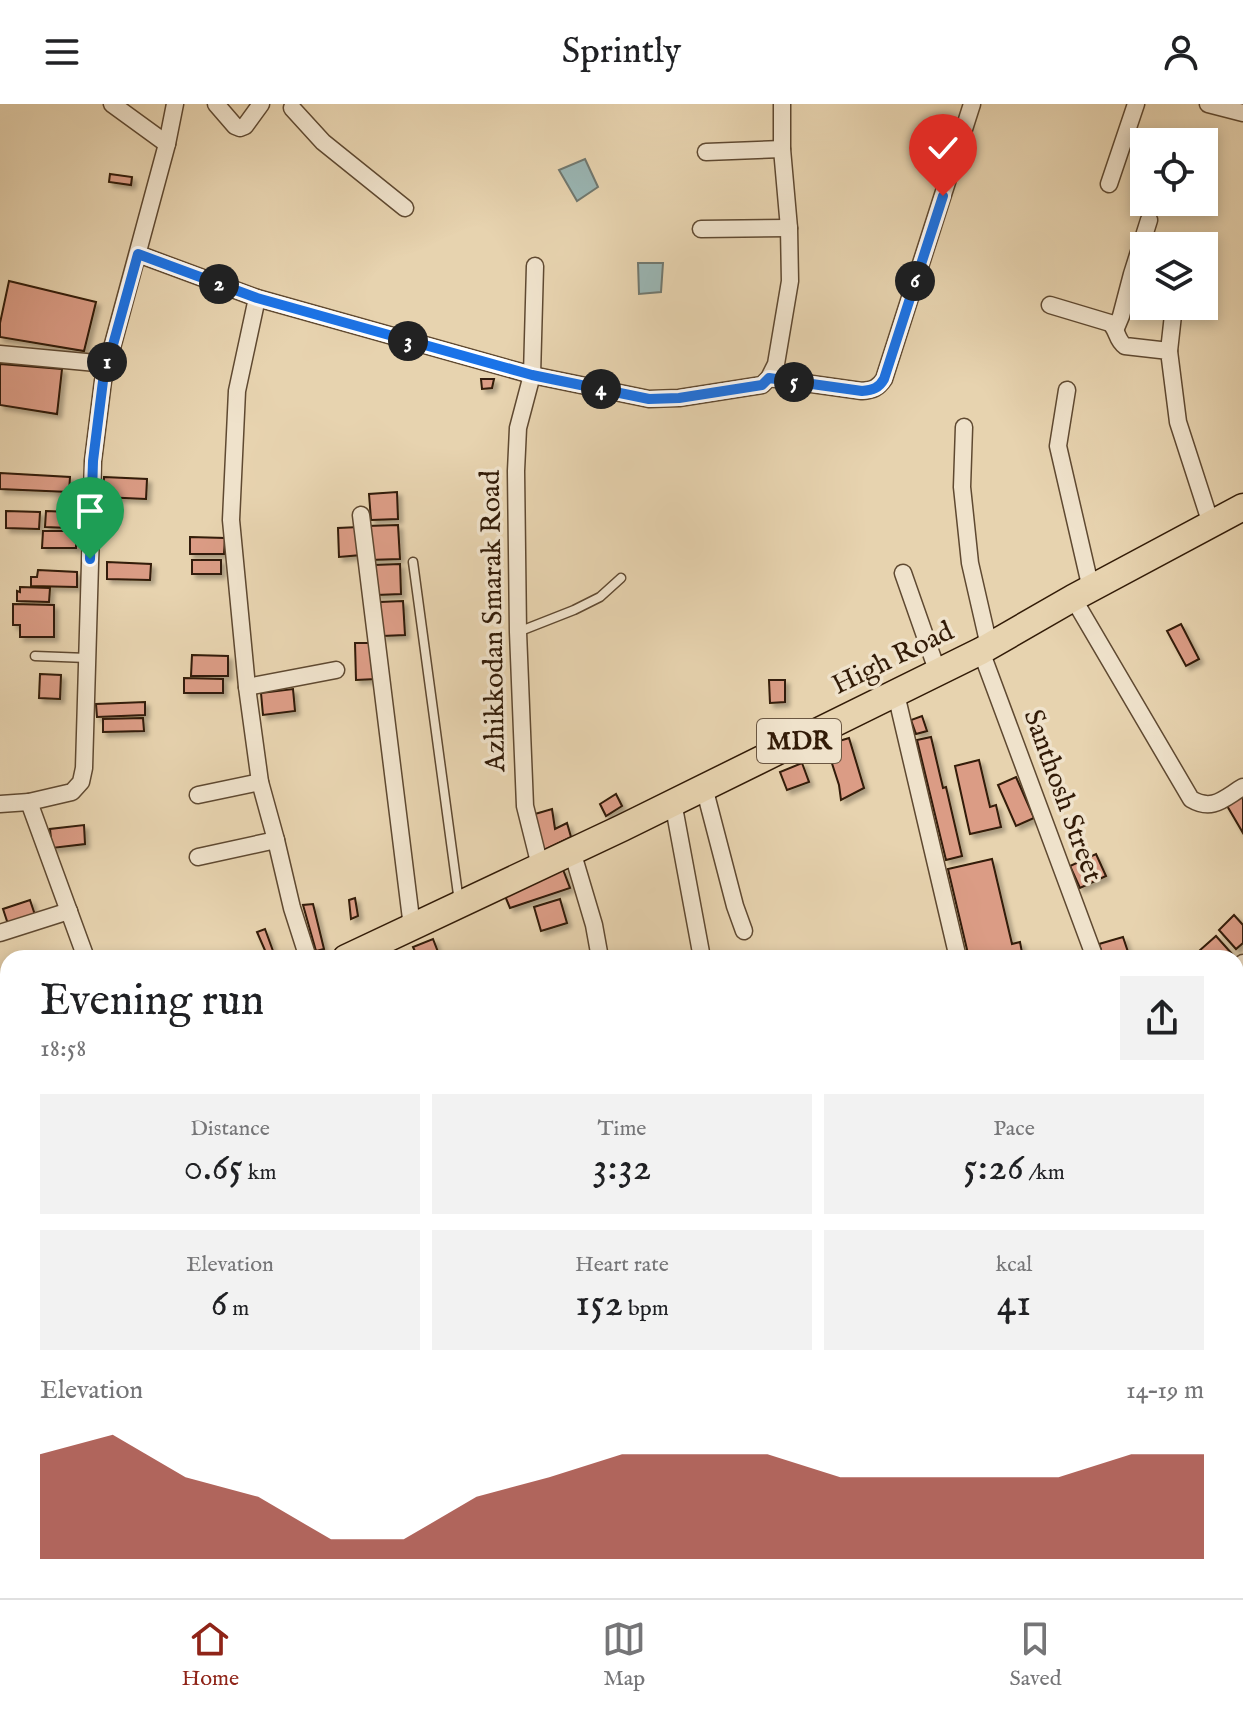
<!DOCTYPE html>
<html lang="en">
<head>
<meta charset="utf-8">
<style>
	:root { --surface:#fff; --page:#f2f2f2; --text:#202124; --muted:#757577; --line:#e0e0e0; --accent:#8f2418 }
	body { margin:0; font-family:"IM FELL English",serif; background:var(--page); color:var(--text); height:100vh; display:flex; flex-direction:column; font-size:30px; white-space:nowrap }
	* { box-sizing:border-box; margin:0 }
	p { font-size:26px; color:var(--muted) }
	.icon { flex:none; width:44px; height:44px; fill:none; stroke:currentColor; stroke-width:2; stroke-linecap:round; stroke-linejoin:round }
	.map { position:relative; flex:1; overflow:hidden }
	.sheet { position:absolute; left:0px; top:846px; width:1244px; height:648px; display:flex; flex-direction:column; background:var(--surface); border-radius:24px 24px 0 0; box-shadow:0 4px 12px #0003 }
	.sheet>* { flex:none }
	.buttons { position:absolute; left:1130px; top:24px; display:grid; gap:16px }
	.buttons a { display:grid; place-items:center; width:88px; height:88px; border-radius:0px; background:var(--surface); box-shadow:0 4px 12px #0003; font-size:40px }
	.pin { position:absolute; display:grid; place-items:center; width:68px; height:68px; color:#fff; margin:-82px -34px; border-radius:50% 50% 50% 0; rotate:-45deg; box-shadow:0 0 8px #0007 }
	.pin .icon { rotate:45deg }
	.km { position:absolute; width:40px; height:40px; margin:-20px; border-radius:50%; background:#222; color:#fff; font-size:22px; line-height:40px; text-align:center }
	.round { display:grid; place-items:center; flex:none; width:84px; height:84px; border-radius:0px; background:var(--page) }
	.summary { display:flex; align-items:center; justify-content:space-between; height:136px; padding:0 40px }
	h1 { font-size:44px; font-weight:600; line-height:60px }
	.metrics { display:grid; grid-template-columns:repeat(3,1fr); gap:12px; height:136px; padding:8px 40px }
	.metrics div { display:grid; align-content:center; border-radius:0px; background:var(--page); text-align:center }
	.metrics b { font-size:40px; font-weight:600 }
	.metrics small { font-size:22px; font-weight:400 }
	.metrics p { font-size:22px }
	.chart { height:224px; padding:16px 40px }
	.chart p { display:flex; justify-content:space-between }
	.chart svg { width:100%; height:144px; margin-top:8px; fill:var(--accent); opacity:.7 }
	header { display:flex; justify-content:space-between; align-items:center; height:104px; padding:0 40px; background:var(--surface); font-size:36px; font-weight:600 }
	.tab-bar { display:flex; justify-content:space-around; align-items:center; height:112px; border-top:2px solid var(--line); background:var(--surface); font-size:22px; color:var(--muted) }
	.tab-bar a { display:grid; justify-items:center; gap:4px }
	.tab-bar .on { color:var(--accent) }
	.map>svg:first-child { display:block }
	.water { fill:#9ab6b4; stroke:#70786f; stroke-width:2 }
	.building { fill:#db9c85; stroke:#321b07; stroke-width:2; filter:url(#shadow) }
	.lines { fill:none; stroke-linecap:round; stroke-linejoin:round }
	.service-casing { stroke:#5f4931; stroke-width:11 }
	.minor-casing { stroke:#5f4931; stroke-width:19 }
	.tertiary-casing { stroke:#5f4931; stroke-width:23 }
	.primary-casing { stroke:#321b07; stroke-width:29 }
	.service { stroke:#efe2cb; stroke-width:8 }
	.minor { stroke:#efe2cb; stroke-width:16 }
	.tertiary { stroke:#efe2cb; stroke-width:20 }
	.primary { stroke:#e7d3af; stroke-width:26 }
	.route-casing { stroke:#fff; stroke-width:16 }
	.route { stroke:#1a73e8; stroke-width:10 }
	.labels { text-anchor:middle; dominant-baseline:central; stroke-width:7; stroke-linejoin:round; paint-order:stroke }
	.shield { fill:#efe2cb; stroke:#6b5742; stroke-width:2 }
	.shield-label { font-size:26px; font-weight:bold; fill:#321b07 }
	.street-label { font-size:28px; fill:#321b07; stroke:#efe2cb }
</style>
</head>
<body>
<header><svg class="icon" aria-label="menu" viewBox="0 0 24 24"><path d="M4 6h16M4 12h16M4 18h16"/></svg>Sprintly<svg class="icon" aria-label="person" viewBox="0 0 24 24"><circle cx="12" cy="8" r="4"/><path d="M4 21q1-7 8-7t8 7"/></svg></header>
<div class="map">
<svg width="1243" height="1494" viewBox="0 0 1243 1494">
	<defs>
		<filter id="shadow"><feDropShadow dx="4" dy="4" stdDeviation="2" flood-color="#0004"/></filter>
	</defs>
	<rect width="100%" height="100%" fill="#e7d3af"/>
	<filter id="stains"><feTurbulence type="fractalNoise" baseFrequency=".0025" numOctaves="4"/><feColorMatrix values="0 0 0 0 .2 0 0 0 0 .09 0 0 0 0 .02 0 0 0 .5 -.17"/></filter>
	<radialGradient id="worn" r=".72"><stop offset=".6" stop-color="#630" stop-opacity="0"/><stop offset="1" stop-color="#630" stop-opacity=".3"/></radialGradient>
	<g class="water">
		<polygon points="585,55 598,83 577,97 559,66"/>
		<polygon points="638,159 663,159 661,188 639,190"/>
	</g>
	<g class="building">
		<polygon points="110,70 132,73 131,81 109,78"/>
		<polygon points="9,177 96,198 84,247 0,233 0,219"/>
		<polygon points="0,260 62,265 57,310 0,301"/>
		<polygon points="481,275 494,275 492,284 482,285"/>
		<polygon points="0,369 70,373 69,388 0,385"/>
		<polygon points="104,373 147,375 146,395 103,393"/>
		<polygon points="397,388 398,415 371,416 369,390"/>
		<polygon points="6,407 40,408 39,425 6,424"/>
		<polygon points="46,407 70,408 69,424 45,423"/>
		<polygon points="398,421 400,455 368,456 367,422"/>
		<polygon points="359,423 361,451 339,453 338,424"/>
		<polygon points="43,427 76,427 76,444 42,444"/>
		<polygon points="190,433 225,434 224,450 190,450"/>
		<rect x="192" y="456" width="29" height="14"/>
		<polygon points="107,458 151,460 150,476 107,475"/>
		<polygon points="400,460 401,490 376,491 374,461"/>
		<polygon points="38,466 77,468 77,483 31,482 31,473 37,473"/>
		<polygon points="20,483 50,484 49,498 17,497 17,487 20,488"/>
		<polygon points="403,497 405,531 382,532 380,498"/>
		<polygon points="13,500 54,501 54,533 20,533 20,521 13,521"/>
		<polygon points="1181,520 1199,555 1186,562 1167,527"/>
		<polygon points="355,539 375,539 376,575 356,576"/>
		<polygon points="192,551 228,552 228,572 191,572"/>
		<polygon points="40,570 61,571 60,595 39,594"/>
		<polygon points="184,574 223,575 223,589 184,589"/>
		<polygon points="769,576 785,576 785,598 770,599"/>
		<polygon points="293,585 295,607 263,611 261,589"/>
		<polygon points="145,598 145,611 97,613 96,600"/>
		<polygon points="922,612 927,627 916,630 911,616"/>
		<polygon points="143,614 144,627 103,628 103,615"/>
		<polygon points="931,633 943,684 946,683 962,752 946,756 917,636"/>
		<polygon points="849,634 864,684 841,696 839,681 826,641"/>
		<polygon points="979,656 990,703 996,701 1001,723 970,730 955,662"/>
		<polygon points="802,659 809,678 787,686 780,668"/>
		<polygon points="1016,673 1034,714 1016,722 998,681"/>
		<polygon points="1243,689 1243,729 1226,700"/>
		<polygon points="616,690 622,702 606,712 600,700"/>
		<polygon points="552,705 555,725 567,719 571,733 544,746 535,710"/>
		<polygon points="84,721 85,740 52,744 50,725"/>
		<polygon points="1096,750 1106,772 1080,784 1070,762"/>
		<polygon points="992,755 1012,840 1020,838 1023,854 986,854 986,850 969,854 948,765"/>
		<polygon points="562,763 570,784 510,804 505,792"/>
		<polygon points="355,794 358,812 351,815 349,796"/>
		<polygon points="560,795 567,819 541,827 534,803"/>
		<polygon points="30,796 36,814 9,823 3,805"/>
		<polygon points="313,800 324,845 316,847 303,801"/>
		<polygon points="1234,811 1243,821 1243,839 1236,845 1219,826"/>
		<polygon points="265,825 273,847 267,851 257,828"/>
		<polygon points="1216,832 1233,851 1230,854 1206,854 1199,847"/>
		<polygon points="1123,833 1130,854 1104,854 1099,840"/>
		<polygon points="433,835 438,848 424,854 418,854 413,843"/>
		<polygon points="1238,869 1243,874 1243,893 1236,901 1236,871"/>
		<polygon points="8,1475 8,1486 20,1486 21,1488 0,1492 0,1477"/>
		<polygon points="610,1486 634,1486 634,1494 609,1494"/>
		<polygon points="650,1486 679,1486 679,1494 654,1494 654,1490 650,1490"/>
		<rect x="773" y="1489" width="22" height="5"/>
	</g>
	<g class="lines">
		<g class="service-casing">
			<g id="service">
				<polyline points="413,458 459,798"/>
				<polyline points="518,528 574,506 600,493 621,474"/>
				<polyline points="35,552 87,554"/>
				<polyline points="1098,1486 1099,1494"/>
			</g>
		</g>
		<g class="minor-casing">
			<g id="minor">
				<polyline points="216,0 235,22 240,24 245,22 261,0"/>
				<polyline points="1208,0 1243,9"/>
				<polyline points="292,4 323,38 405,104"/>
				<polyline points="167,40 175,0"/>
				<polyline points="706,48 782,45"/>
				<polyline points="1109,80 1136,0"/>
				<polyline points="701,125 789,124"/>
				<polyline points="138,150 257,194"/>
				<polyline points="535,162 532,271 518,324 516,367 518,528 525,702 540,762"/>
				<path d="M1050,201L1110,219C1118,226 1116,236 1125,242L1169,247L1178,318L1211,420"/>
				<polyline points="1116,224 1121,212 1132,170 1149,116"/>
				<polyline points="1169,247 1174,202"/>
				<polyline points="0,250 107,260"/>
				<path d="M769,274L862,287C873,286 878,284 884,275L972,0"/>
				<polyline points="1067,286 1058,342 1091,485"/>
				<polyline points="964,323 962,383 970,459 989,542"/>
				<polyline points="361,411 412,823"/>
				<polyline points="903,469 938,569"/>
				<path d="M1073,494L1191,695C1213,708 1224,694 1243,683"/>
				<polyline points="981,547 1095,854"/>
				<polyline points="247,583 336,566"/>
				<polyline points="896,590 958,854"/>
				<polyline points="704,683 735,802 744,827"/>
				<polyline points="198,691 260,678"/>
				<polyline points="673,698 702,854"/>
				<polyline points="0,700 29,698"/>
				<polyline points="572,747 594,821 600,854"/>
				<polyline points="198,753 276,736"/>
				<polyline points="0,829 69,807"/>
				<polyline points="86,854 29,698 72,688 81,678 84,664 93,357 103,277 167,40 112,0"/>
				<polyline points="308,854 292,804 276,736 260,678 247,583 231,416 237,287 257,194 532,271 649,295 679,294 762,281 769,274 776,260 790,177 789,124 782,45 782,0"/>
				<polyline points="1236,865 1243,859"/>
				<polyline points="1236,912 1243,921"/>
				<polyline points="1236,949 1243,933"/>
				<polyline points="1236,1095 1243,1091"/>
				<polyline points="0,1320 8,1354"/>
				<polyline points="0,1473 8,1471"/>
				<polyline points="38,1486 40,1494"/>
				<polyline points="592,1486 593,1494"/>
				<polyline points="841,1486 841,1494"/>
				<polyline points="895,1486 896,1494"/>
				<polyline points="1030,1486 1032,1494"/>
				<polyline points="1160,1486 1161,1494"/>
				<polyline points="946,1494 949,1490 958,1486"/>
			</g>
		</g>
		<g class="tertiary-casing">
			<polyline id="tertiary" points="264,1486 266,1494"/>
		</g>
		<g class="primary-casing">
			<g id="primary">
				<polyline points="346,854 622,724 981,547 1073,494 1243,403"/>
				<polyline points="0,1018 8,1014"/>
			</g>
		</g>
		<use href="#service" class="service"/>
		<use href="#minor" class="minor"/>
		<use href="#tertiary" class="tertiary"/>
		<use href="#primary" class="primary"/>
	</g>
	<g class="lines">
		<g class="route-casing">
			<path id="route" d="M90,455L93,357L103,277L138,150L257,194L532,271L649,295L679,294L762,281L769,274L862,287C873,286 879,284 884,275L943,92"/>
		</g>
		<use href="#route" class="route"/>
	</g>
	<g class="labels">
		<rect class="shield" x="757" y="615" width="84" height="44" rx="6"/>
		<g class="shield-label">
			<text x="799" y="637">MDR</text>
		</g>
		<g class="street-label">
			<text transform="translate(494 517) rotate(-91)">Azhikkodan Smarak Road</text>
			<text transform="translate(893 555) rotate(-26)">High Road</text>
			<text transform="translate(1062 692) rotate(70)">Santhosh Street</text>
		</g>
	</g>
	<rect width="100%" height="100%" filter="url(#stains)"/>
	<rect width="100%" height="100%" fill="url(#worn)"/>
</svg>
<div class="buttons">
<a><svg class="icon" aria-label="locate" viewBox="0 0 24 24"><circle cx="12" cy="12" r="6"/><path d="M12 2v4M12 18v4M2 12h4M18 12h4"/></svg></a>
<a><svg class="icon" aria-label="layers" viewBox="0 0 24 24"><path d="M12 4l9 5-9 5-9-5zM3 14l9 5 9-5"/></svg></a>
</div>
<div class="pin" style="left:90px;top:455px;background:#1e9e55"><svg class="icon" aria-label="arrive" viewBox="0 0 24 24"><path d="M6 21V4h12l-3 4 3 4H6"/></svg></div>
<div class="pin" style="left:943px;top:92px;background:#d93025"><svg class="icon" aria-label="check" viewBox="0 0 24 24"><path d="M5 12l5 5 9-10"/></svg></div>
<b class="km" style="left:107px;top:258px">1</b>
<b class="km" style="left:219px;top:180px">2</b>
<b class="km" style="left:408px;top:237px">3</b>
<b class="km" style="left:601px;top:285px">4</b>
<b class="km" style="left:794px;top:278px">5</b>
<b class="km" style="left:915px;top:177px">6</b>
<section class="sheet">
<div class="summary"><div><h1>Evening run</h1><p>18:58</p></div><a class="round"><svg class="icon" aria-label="share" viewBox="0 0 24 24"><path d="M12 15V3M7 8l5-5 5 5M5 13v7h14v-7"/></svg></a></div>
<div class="metrics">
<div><p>Distance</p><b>0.65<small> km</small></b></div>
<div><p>Time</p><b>3:32</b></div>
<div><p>Pace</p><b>5:26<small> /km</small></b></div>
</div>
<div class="metrics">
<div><p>Elevation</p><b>6<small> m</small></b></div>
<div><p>Heart rate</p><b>152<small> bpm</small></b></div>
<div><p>kcal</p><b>41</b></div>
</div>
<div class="chart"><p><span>Elevation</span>14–19 m</p>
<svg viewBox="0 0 160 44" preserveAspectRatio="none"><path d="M0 44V12L10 6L20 19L30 25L40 38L50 38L60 25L70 19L80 12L90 12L100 12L110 19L120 19L130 19L140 19L150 12L160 12V44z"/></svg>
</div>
</section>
</div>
<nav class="tab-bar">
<a class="on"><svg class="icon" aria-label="home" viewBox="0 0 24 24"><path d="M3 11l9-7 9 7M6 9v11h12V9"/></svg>Home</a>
<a><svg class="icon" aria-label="map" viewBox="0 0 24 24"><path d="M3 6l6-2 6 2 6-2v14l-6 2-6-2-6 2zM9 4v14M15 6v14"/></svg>Map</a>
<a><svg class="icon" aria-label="saved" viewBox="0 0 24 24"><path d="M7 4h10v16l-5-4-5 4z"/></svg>Saved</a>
</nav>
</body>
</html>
